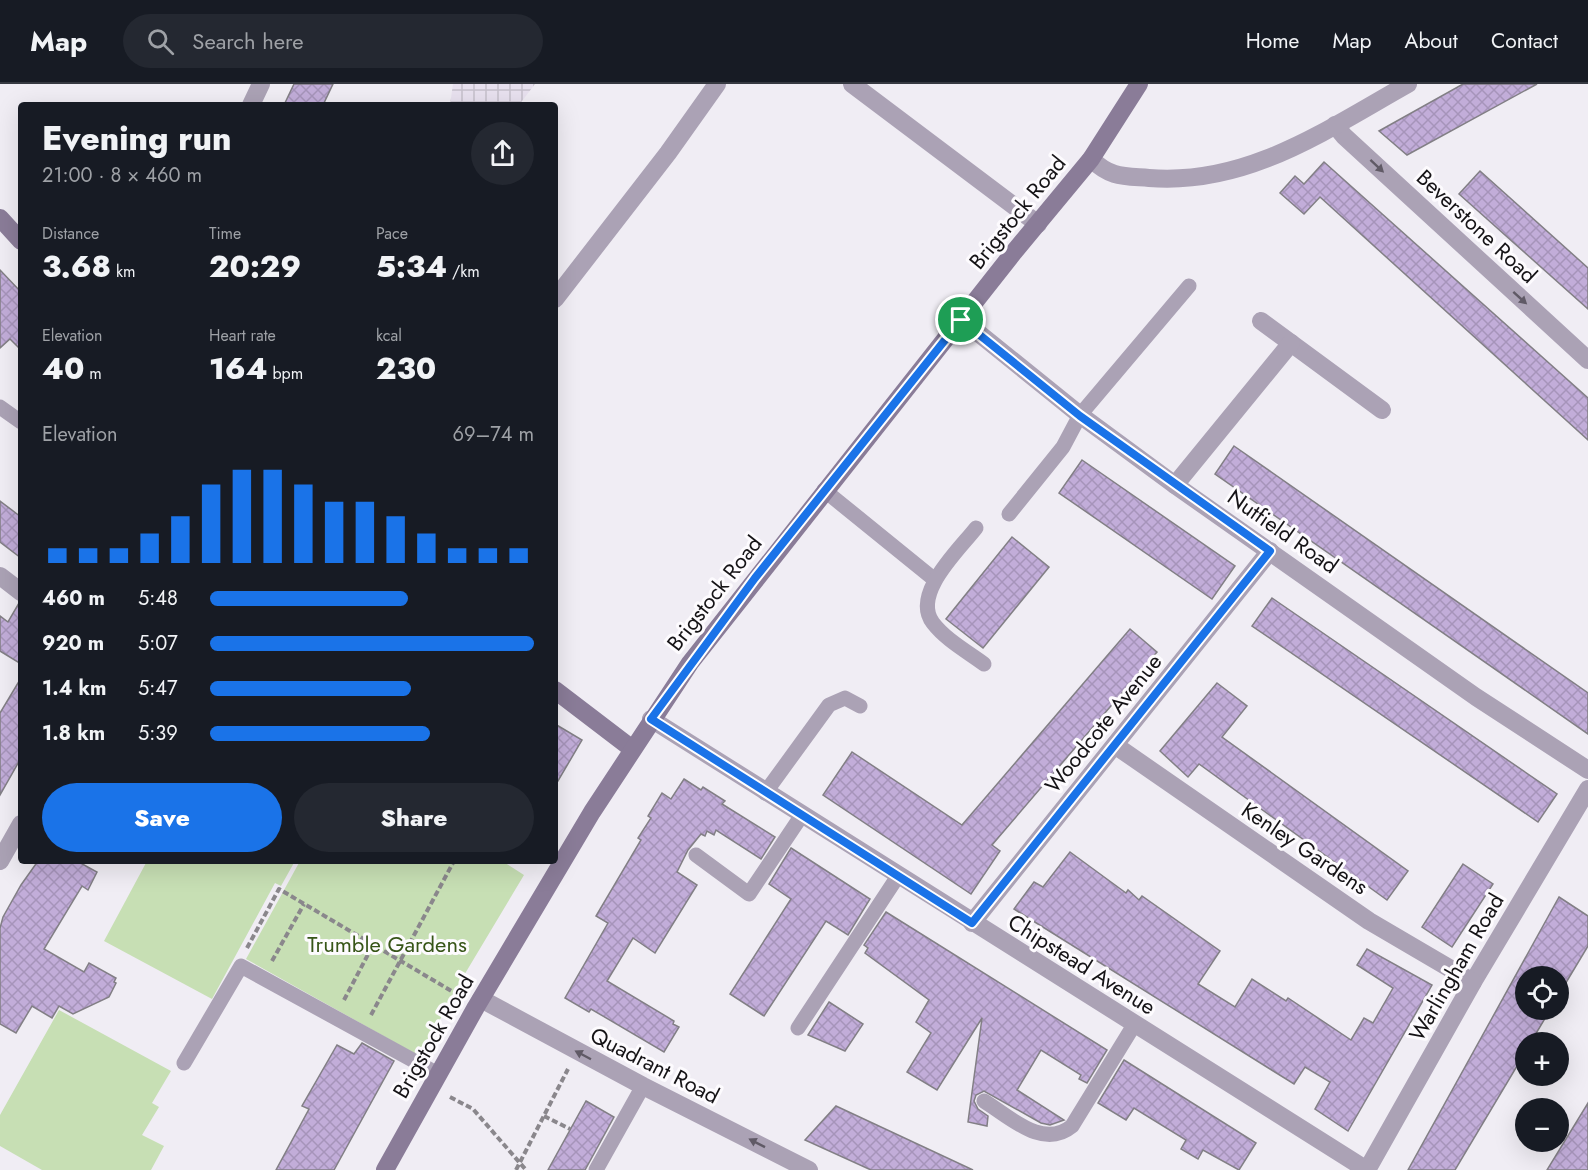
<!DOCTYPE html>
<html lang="en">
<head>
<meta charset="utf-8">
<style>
	:root { --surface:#171b24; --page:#242831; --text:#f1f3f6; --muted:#9ea1a6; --line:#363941; --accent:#1a73e8 }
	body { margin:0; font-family:Jost,sans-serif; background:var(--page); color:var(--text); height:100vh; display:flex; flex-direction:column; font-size:22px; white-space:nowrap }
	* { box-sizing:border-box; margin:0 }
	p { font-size:20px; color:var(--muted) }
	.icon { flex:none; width:33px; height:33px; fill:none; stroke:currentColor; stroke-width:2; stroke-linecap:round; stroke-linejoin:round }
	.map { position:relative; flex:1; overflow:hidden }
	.drawer { position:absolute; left:18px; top:18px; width:540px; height:762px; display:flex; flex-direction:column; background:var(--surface); border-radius:6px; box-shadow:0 6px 24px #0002 }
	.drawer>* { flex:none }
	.controls { position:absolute; left:1515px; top:882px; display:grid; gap:12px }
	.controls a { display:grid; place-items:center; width:54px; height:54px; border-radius:50%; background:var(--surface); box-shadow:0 6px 24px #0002; font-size:30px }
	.pin { position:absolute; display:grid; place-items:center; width:51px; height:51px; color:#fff; margin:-26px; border:3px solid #fff; border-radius:50%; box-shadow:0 2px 6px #0007 }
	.round { display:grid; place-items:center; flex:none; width:63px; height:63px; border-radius:32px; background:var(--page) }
	.head { display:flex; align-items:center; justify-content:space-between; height:102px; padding:0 24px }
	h1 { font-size:33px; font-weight:800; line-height:45px }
	.figures { display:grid; grid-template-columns:repeat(3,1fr); gap:9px; height:102px; padding:6px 24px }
	.figures div { display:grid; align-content:center }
	.figures b { font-size:30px; font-weight:800 }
	.figures small { font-size:16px; font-weight:400 }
	.figures p { font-size:16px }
	.chart { height:168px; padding:12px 24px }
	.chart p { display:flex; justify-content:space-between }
	.chart svg { width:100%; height:108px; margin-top:6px; stroke:var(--accent); stroke-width:6 }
	.button { display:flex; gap:12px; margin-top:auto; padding:12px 24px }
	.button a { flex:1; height:69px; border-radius:36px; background:var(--accent); color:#fff; font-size:24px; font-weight:800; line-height:69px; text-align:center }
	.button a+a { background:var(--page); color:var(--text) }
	ul { padding:0 24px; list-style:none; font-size:20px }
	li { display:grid; grid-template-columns:96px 72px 1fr; align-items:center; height:45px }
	li i { height:15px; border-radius:8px; background:var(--accent) }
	header { display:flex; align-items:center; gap:36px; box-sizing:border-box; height:84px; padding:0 30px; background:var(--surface); border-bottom:2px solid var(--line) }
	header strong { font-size:28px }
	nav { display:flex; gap:33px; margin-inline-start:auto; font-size:21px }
	.search { width:420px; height:54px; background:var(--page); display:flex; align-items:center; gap:15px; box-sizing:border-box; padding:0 21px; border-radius:33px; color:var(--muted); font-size:22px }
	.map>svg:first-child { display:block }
	.industrial { fill:url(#industrial-grid) }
	.green { fill:#c7dfb4 }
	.building { fill:url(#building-cross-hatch); stroke:#827f85; stroke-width:1.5 }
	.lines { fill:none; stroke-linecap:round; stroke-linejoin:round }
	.path { stroke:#8a878c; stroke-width:4; stroke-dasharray:6 3; stroke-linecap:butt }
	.lane { stroke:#aba2b5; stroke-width:15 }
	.street { stroke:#aba2b5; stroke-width:18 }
	.secondary { stroke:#8a7c98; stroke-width:18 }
	.oneway { fill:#605a66 }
	.route-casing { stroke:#fff; stroke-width:12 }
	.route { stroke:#1a73e8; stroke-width:8 }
	.labels { text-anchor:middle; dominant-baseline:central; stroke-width:6; stroke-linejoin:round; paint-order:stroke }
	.street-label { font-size:22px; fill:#151316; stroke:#fdfbfe }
	.park-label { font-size:22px; fill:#375518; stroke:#fdfbfe }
</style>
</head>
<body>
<header>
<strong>Map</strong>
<div class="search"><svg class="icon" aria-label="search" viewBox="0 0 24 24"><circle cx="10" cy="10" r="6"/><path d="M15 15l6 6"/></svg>Search here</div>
<nav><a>Home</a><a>Map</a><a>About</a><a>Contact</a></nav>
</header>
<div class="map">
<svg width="1588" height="1086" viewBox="0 0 1588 1086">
	<defs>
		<pattern id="industrial-grid" width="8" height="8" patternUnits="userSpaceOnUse" patternTransform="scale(1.5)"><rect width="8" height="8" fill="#e8e1ef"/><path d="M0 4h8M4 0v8" fill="none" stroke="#c6c0cc"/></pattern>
		<pattern id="building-cross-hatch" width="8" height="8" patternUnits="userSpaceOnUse" patternTransform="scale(1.5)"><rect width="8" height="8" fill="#c2add9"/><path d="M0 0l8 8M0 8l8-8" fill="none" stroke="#a694ba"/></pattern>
	</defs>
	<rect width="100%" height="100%" fill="#f0edf4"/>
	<polygon class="industrial" points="453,0 535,0 519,21 450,21"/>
	<g class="green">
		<polygon points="147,777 295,777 281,802 275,799 212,915 104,857"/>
		<polygon points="300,777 502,777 524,791 454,908 421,973 246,875"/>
		<polygon points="59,926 171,987 152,1019 159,1023 142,1051 164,1062 151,1086 42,1086 0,1062 0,1031"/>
	</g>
	<g class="building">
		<polygon points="294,0 333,0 323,21 284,21"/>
		<polygon points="1463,0 1537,0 1407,71 1379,47"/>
		<polygon points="1324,78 1588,314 1588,356 1320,113 1304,130 1280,109 1295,92 1304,100"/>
		<polygon points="1480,87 1588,184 1588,225 1459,110"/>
		<polygon points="0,186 21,208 21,266 10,255 0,264"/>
		<polygon points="1234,362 1588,609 1588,650 1215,390"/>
		<polygon points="1082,376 1235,482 1212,515 1059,409"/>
		<polygon points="0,417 21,433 21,474 0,458"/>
		<polygon points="1012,453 1049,483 983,564 946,535"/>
		<polygon points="1272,514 1557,710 1538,738 1252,542"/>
		<polygon points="19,519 21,519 21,580 0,567 0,532 8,538"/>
		<polygon points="1130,545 1157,568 992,761 1000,767 971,810 823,711 852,668 962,741"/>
		<polygon points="21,594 21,674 0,711 0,629"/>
		<polygon points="1217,599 1247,622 1222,653 1408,787 1387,816 1199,680 1188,693 1160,667"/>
		<polygon points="555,640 582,656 555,702"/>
		<polygon points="684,695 701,706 703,703 725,717 722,720 775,753 761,775 716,746 714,751 707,747 705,752 701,750 688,766 677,788 697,801 655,869 633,854 607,897 674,937 673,940 679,943 664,968 591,925 589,928 565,914 608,839 596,832 641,756 638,754 651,734 648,732 662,709 671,715"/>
		<polygon points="791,764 870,815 848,851 826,837 764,932 730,910 791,815 769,800"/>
		<polygon points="1070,768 1126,809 1128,806 1139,816 1142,812 1220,867 1198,900 1235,923 1252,895 1286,917 1288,914 1351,956 1364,934 1373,939 1393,904 1357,881 1367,865 1432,901 1348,1047 1315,1025 1330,998 1305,983 1294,1000 1014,825 1034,798 1043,803"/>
		<polygon points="38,777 77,777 97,788 88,806 82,802 44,865 84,888 89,879 116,894 114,898 116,899 109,913 73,930 59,922 52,934 32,922 16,949 0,940 0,844 3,833 21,801"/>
		<polygon points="1463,780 1493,800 1452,863 1422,843"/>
		<polygon points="1559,813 1588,832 1588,862 1558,912 1558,892 1526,892 1526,926 1550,926 1531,958 1526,958 1526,967 1455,1086 1408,1086"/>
		<polygon points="886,828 1107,966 1087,999 1079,995 1081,991 1041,966 1017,1006 1064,1036 1050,1041 1041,1039 984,1007 976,1011 974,1017 978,1025 988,1032 987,1042 968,1038 982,934 937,1006 907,988 931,949 916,938 929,916 865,869 868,864 864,861"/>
		<polygon points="829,918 863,940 845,967 808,951"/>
		<polygon points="362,959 394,977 334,1086 276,1086 309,1025 302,1022 337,961 354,970"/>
		<polygon points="1124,976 1256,1059 1239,1086 1203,1066 1198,1075 1181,1065 1186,1056 1134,1024 1126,1036 1098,1019"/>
		<polygon points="586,1017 614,1033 585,1086 548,1086"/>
		<polygon points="1588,1019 1588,1086 1547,1086"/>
		<polygon points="836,1022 973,1086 871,1086 805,1056"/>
	</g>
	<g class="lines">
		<g class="path">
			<polyline points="247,864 279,805 460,912"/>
			<polyline points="272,877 304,820"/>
			<polyline points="344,916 373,861"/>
			<polyline points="371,931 454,777"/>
			<polyline points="450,1013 473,1025 526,1086"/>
			<polyline points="544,1032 570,1045"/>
			<polyline points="516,1086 568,985"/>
		</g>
		<g class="lane">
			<polyline points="0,323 21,338"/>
			<polyline points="824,406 935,496"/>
			<polyline points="1009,430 1063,363 1080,331 1189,202"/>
			<path d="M976,444C959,466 911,510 933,539C946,556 968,568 984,580"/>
			<polyline points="765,709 829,621 845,614 860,622"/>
			<polyline points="696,771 749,810 802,731"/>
			<polyline points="798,944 898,792"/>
			<polyline points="184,979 241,882 438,990"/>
			<path d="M984,1017C1010,1033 1043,1066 1072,1042L1134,941"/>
			<polyline points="596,1086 643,1002"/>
		</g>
		<g class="street">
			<polyline points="852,0 1038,140"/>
			<polyline points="251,21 261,0"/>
			<polyline points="1335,41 1344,52 1588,276"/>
			<path d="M1091,75C1111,94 1123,92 1149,94C1247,102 1326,46 1408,0"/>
			<polyline points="555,215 668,69 717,0"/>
			<polyline points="961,235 1080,331 1175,401 1476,613 1588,686"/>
			<polyline points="1261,237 1382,326"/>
			<polyline points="1175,401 1291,259"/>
			<polyline points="0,492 21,508"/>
			<polyline points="651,635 1367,1086 1473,898 1588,705"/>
			<polyline points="1116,662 1369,837 1473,898"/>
			<polyline points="0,777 21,740"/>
			<polyline points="972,839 1270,467"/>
			<polyline points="481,915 643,1002 809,1086"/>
		</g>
		<g class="secondary">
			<polyline points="0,134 21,157"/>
			<polyline points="555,606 631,664"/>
			<polyline points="385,1086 476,923 592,728 690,579 1014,168 1091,75 1139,0"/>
		</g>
	</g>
	<defs><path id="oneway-solid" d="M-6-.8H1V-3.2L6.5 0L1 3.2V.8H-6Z" transform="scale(1.5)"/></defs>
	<g class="oneway">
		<use href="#oneway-solid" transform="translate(1377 82) rotate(43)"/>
		<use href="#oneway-solid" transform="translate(1520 214) rotate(42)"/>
		<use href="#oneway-solid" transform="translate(583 971) rotate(-152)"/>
		<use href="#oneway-solid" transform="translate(757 1059) rotate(-153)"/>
	</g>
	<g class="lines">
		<g class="route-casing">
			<polygon id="route" points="961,236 1080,332 1270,467 972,839 651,635 755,494"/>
		</g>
		<use href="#route" class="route"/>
	</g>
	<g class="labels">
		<g class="street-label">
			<text transform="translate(1017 128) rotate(-51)">Brigstock Road</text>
			<text transform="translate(1477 142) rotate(43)">Beverstone Road</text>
			<text transform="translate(1283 447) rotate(35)">Nutfield Road</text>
			<text transform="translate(714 509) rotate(-52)">Brigstock Road</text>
			<text transform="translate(1103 639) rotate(-51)">Woodcote Avenue</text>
			<text transform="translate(1305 764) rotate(34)">Kenley Gardens</text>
			<text transform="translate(1082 880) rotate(32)">Chipstead Avenue</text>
			<text transform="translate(1456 883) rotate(-60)">Warlingham Road</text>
			<text transform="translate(433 952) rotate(-60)">Brigstock Road</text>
			<text transform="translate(655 981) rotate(27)">Quadrant Road</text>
		</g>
		<g class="park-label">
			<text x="387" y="860">Trumble Gardens</text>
		</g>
	</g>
</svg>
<div class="controls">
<a><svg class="icon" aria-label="locate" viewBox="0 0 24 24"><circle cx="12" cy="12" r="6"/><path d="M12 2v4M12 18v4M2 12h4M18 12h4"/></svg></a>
<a>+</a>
<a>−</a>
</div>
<div class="pin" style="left:961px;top:236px;background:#1e9e55"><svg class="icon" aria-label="arrive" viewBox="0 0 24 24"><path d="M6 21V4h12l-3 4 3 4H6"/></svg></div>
<section class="drawer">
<div class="head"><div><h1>Evening run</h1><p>21:00 · 8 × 460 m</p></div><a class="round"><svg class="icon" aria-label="share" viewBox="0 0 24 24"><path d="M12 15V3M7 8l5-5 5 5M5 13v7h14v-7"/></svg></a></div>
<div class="figures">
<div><p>Distance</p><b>3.68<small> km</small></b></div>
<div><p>Time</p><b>20:29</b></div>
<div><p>Pace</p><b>5:34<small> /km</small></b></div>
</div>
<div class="figures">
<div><p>Elevation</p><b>40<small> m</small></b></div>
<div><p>Heart rate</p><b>164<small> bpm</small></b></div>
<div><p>kcal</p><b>230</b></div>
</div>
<div class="chart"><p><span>Elevation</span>69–74 m</p>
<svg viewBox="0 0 160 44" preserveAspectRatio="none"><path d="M5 44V38M15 44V38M25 44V38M35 44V32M45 44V25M55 44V12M65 44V6M75 44V6M85 44V12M95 44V19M105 44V19M115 44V25M125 44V32M135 44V38M145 44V38M155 44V38"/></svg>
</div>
<ul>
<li><b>460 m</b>5:48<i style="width:61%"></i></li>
<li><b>920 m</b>5:07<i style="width:100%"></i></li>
<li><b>1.4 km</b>5:47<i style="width:62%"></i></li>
<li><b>1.8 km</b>5:39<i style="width:68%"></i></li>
</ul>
<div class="button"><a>Save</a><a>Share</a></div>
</section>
</div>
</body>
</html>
